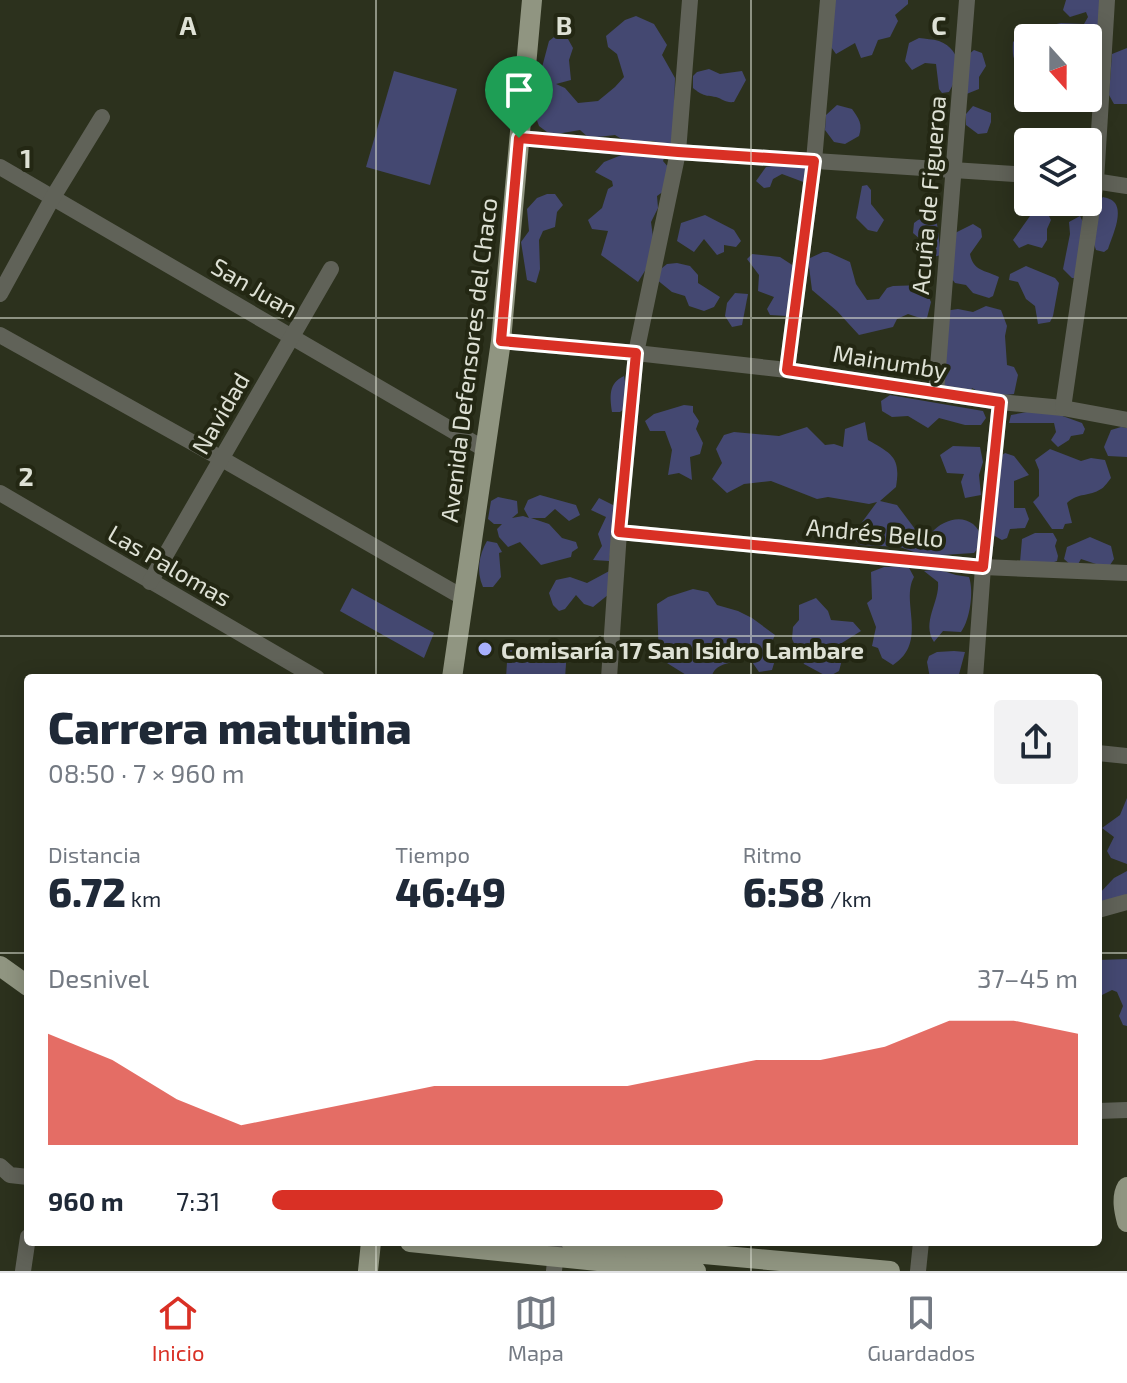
<!DOCTYPE html>
<html lang="es">
<head>
<meta charset="utf-8">
<style>
	:root { --surface:#fff; --page:#f2f2f3; --text:#1f2937; --muted:#747a83; --line:#e0e1e3; --accent:#d93025 }
	body { margin:0; font-family:"Exo 2",sans-serif; background:var(--page); color:var(--text); height:100vh; display:flex; flex-direction:column; font-size:30px; white-space:nowrap }
	* { box-sizing:border-box; margin:0 }
	p { font-size:26px; color:var(--muted) }
	.icon { flex:none; width:44px; height:44px; fill:none; stroke:currentColor; stroke-width:2; stroke-linecap:round; stroke-linejoin:round }
	.map { position:relative; flex:1; overflow:hidden }
	.details { position:absolute; left:24px; top:674px; width:1078px; height:572px; display:flex; flex-direction:column; background:var(--surface); border-radius:8px; box-shadow:0 4px 20px #0003 }
	.details>* { flex:none }
	.needle { width:52px; rotate:159deg }
	.buttons { position:absolute; left:1014px; top:24px; display:grid; gap:16px }
	.buttons a { display:grid; place-items:center; width:88px; height:88px; border-radius:8px; background:var(--surface); box-shadow:0 4px 20px #0003; font-size:40px }
	.pin { position:absolute; display:grid; place-items:center; width:68px; height:68px; color:#fff; margin:-82px -34px; border-radius:50% 50% 50% 0; rotate:-45deg; box-shadow:0 0 8px #0007 }
	.pin .icon { rotate:45deg }
	.round { display:grid; place-items:center; flex:none; width:84px; height:84px; border-radius:8px; background:var(--page) }
	.headline { display:flex; align-items:center; justify-content:space-between; height:136px; padding:0 24px }
	h1 { font-size:44px; font-weight:800; line-height:60px }
	.stats { display:grid; grid-template-columns:repeat(3,1fr); gap:12px; height:136px; padding:8px 24px }
	.stats div { display:grid; align-content:center }
	.stats b { font-size:40px; font-weight:800 }
	.stats small { font-size:22px; font-weight:400 }
	.stats p { font-size:22px }
	.chart { height:224px; padding:16px 24px }
	.chart p { display:flex; justify-content:space-between }
	.chart svg { width:100%; height:144px; margin-top:8px; fill:var(--accent); opacity:.7 }
	ul { padding:0 24px; list-style:none; font-size:26px }
	li { display:grid; grid-template-columns:128px 96px 1fr; align-items:center; height:60px }
	li i { height:20px; border-radius:10px; background:var(--accent) }
	.dock { display:flex; justify-content:space-around; align-items:center; height:112px; border-top:2px solid var(--line); background:var(--surface); font-size:22px; color:var(--muted) }
	.dock a { display:grid; justify-items:center; gap:4px }
	.dock .selected { color:var(--accent) }
	.map>svg:first-child { display:block }
	.green { fill:#444871 }
	.lines { fill:none; stroke-linecap:round; stroke-linejoin:round }
	.minor { stroke:#606258; stroke-width:16 }
	.major { stroke:#909581; stroke-width:20 }
	.route-casing { stroke:#fff; stroke-width:16 }
	.route { stroke:#d93025; stroke-width:10 }
	.grid { fill:none; stroke:#dee1d5; stroke-width:2; stroke-opacity:0.55 }
	.poi-dot { fill:#a8b0fc; stroke:#232713; stroke-width:3 }
	.labels { text-anchor:middle; dominant-baseline:central; stroke-width:8; stroke-linejoin:round; paint-order:stroke }
	.street-label { font-size:24px; fill:#dee1d5; stroke:#232713 }
	.poi-label { font-size:24px; font-weight:bold; fill:#dee1d5; stroke:#232713; text-anchor:start }
	.grid-label { font-size:26px; text-anchor:middle; font-weight:bold; fill:#dee1d5; stroke:#232713; stroke-width:8; stroke-linejoin:round; paint-order:stroke }
</style>
</head>
<body>
<div class="map">
<svg width="1127" height="1271" viewBox="0 0 1127 1271">
	<rect width="100%" height="100%" fill="#2c311d"/>
	<g class="green">
		<polygon points="835,0 908,0 908,4 895,15 898,21 890,37 878,40 872,55 861,58 855,43 836,54 829,44"/>
		<path d="M1066,0H1103L1102,21L1090,39C1095,55 1086,59 1091,76L1088,81V38H1028V73C1014,62 1012,61 1013,42L1024,31L1061,23L1084,24L1088,17L1086,12L1070,17L1063,10Z"/>
		<polygon points="636,16 654,24 667,45 662,55 675,78 673,146 652,141 625,141 615,135 589,138 580,130 551,135 539,126 531,104 543,86 548,85 541,71 549,41 563,30 573,48 569,60 571,80 556,84 565,88 578,103 598,101 615,87 624,77 617,54 608,47 606,36 625,20"/>
		<path d="M919,38C925,39 933,39 939,41C964,51 960,74 949,92L942,93L939,89L936,64L925,63L912,70L905,61L909,43Z"/>
		<polygon points="1127,48 1127,104 1114,104 1109,95 1112,54"/>
		<polygon points="974,50 982,53 986,66 979,77 979,89 964,95 964,58"/>
		<path d="M709,69L720,74L742,71L746,80L734,102C725,103 723,99 716,97C704,95 703,96 693,88V76L697,72Z"/>
		<polygon points="394,71 457,89 430,185 366,167"/>
		<path d="M837,105L852,109C859,119 863,124 859,136L845,144L834,142L825,130L826,115Z"/>
		<polygon points="973,106 991,113 991,122 987,133 978,134 966,125 966,114"/>
		<polygon points="629,152 665,156 663,161 669,168 664,191 657,196 658,208 651,222 654,245 648,266 638,282 601,255 608,231 592,229 588,220 602,208 608,189 613,186 612,181 595,172 604,162"/>
		<polygon points="788,163 805,167 806,183 782,174 773,179 770,187 764,188 756,181 766,167"/>
		<polygon points="867,185 871,190 871,204 884,220 877,232 868,230 856,218 862,186"/>
		<polygon points="547,194 555,194 563,205 557,212 555,227 543,231 539,240 540,269 536,283 527,280 521,242 529,231 527,209 537,198"/>
		<path d="M1103,197C1107,198 1112,199 1115,203C1123,214 1112,237 1108,249L1104,252L1096,250L1092,238L1094,206Z"/>
		<polygon points="1033,202 1051,202 1048,214 1051,220 1047,229 1047,240 1042,248 1028,244 1019,248 1013,240 1030,216 1035,204"/>
		<polygon points="705,215 734,230 741,241 736,247 724,245 724,252 717,255 704,239 694,252 677,241 681,223"/>
		<polygon points="931,216 937,224 941,255 929,258 928,246 913,233 914,223 918,220"/>
		<polygon points="1080,216 1086,228 1077,278 1072,278 1063,269 1070,234 1069,222"/>
		<path d="M973,224L981,229L982,237L970,254C973,271 985,270 999,277L993,296L989,298L973,293L966,285L955,283L947,272L955,233Z"/>
		<polygon points="823,252 828,252 850,262 856,284 867,300 879,299 887,288 893,286 923,285 931,302 927,318 923,319 908,314 897,319 893,327 859,335 837,311 812,290 808,259"/>
		<polygon points="752,254 780,257 803,272 787,316 770,315 767,309 774,297 758,291 759,275 747,259"/>
		<polygon points="677,263 690,266 698,275 698,283 720,297 714,307 704,311 689,306 685,296 672,292 656,279 657,272 667,264"/>
		<polygon points="1026,266 1055,278 1059,283 1053,316 1050,322 1038,324 1035,306 1026,299 1018,282 1009,280 1010,274"/>
		<polygon points="735,293 748,294 742,325 732,327 725,316 727,303"/>
		<path d="M986,306L1001,310L1007,326L1005,336L1007,365L1014,367L1018,375L1014,394C997,396 988,397 972,388L966,399L938,389L944,311L958,309L973,312Z"/>
		<path d="M624,376L629,405L620,412H612C610,397 608,383 624,376Z"/>
		<polygon points="890,395 983,411 986,418 981,425 965,425 939,418 928,428 908,416 892,417 882,411 881,401"/>
		<polygon points="684,405 693,406 693,412 699,421 696,429 703,443 700,454 690,457 692,480 679,473 668,475 672,450 665,431 650,431 645,421 654,414"/>
		<polygon points="1043,409 1082,423 1085,429 1083,434 1071,436 1069,440 1058,447 1051,440 1056,432 1054,423 1009,423 1011,415"/>
		<path d="M865,422L868,440C892,454 901,457 896,487L880,501L897,505L915,529L932,532C942,521 960,514 973,524C978,528 981,535 984,541L974,553L925,556L900,547L861,545L851,537L877,502L869,504L828,497L817,499L771,481L744,484L727,493L712,479L722,463L716,449L724,435L734,432L779,436L807,427L825,445L834,444L843,447L845,429Z"/>
		<polygon points="1121,427 1127,428 1127,457 1108,456 1104,447 1111,430"/>
		<polygon points="953,446 980,447 983,462 979,475 981,495 965,498 961,482 964,474 947,473 940,455"/>
		<path d="M1050,449L1081,461L1091,458L1105,460L1111,478C1110,479 1103,489 1101,489C1089,497 1079,492 1067,503L1072,523L1065,524L1063,529H1052L1033,502L1039,496V470L1035,460Z"/>
		<polygon points="1005,453 1014,456 1029,475 1014,481 1014,508 1025,508 1029,519 1025,528 1010,529 1007,538 1002,540 993,535 1001,456"/>
		<polygon points="540,495 576,505 580,515 569,521 555,509 545,518 531,518 549,524 562,538 576,542 578,548 572,552 571,557 541,565 520,542 508,547 499,537 497,529 502,524 494,524 488,519 491,501 498,497 517,501 518,513 512,518 523,516 529,518 524,509 528,500"/>
		<polygon points="599,498 617,507 609,561 593,560 602,546 598,534 606,517 591,510"/>
		<polygon points="1035,533 1053,533 1057,540 1055,546 1058,556 1057,561 1042,566 1020,562 1022,539"/>
		<polygon points="1090,537 1111,546 1114,559 1108,568 1081,559 1077,566 1072,566 1064,559 1067,547"/>
		<path d="M487,541L497,543L502,552L499,553L501,577L493,587H483C476,571 479,555 487,541Z"/>
		<path d="M908,566L914,577C900,602 929,642 893,665L882,658L878,648L872,646L876,627L867,603L872,599L871,572L884,567Z"/>
		<polygon points="613,569 614,590 593,607 584,604 576,595 565,609 559,611 553,605 549,593 556,580 570,577 587,583"/>
		<path d="M937,569L956,575L969,577C974,591 970,620 961,632L943,631L934,642C921,622 940,602 938,582L924,571Z"/>
		<polygon points="352,588 434,633 424,658 340,611"/>
		<path d="M693,589L708,592L717,605L738,611L752,618L775,635L768,651L775,660L772,670L759,672L748,656L736,652L733,662C721,665 715,666 711,678H691L659,658L657,604L668,597Z"/>
		<polygon points="816,598 828,611 831,620 853,622 861,631 837,646 842,660 839,671 828,677 804,664 792,639 793,627 799,620 799,605"/>
		<polygon points="508,645 567,650 565,678 506,678"/>
		<polygon points="954,651 965,652 958,678 946,678 944,675 939,678 930,678 927,662 929,656 937,652"/>
		<polygon points="1127,798 1127,864 1111,858 1107,851 1114,837 1102,828 1120,815"/>
		<polygon points="1127,871 1127,899 1112,904 1098,900 1098,895 1114,878"/>
		<polygon points="1127,959 1127,1026 1123,1025 1119,1016 1123,1006 1117,992 1112,990 1098,997 1098,960"/>
	</g>
	<g class="lines">
		<g class="minor">
			<polyline points="519,138 678,152 1028,175"/>
			<polyline points="0,167 486,450"/>
			<polyline points="1088,180 1127,186"/>
			<polyline points="0,294 53,197 102,117"/>
			<polyline points="0,335 222,459 464,598"/>
			<polyline points="501,341 636,353 787,370 1000,402 1063,408 1127,420"/>
			<polyline points="787,370 814,161 828,0"/>
			<polyline points="936,393 967,0"/>
			<polyline points="1063,408 1096,181 1107,0"/>
			<polyline points="0,493 317,678"/>
			<polyline points="619,532 983,567 1127,573"/>
			<polyline points="150,582 331,269"/>
			<polyline points="609,678 619,532 636,353 678,152 690,0"/>
			<polyline points="975,678 983,567 1000,402"/>
			<polyline points="1098,753 1127,756"/>
			<polyline points="1098,910 1127,902"/>
			<polyline points="1098,1111 1127,1110"/>
			<polyline points="0,1166 10,1175 28,1177"/>
			<polyline points="23,1271 28,1237"/>
			<polyline points="554,1271 557,1242"/>
			<polyline points="918,1271 921,1242"/>
		</g>
		<g class="major">
			<polyline points="452,678 501,341 532,0"/>
			<polyline points="0,966 28,986"/>
			<path d="M1127,1187C1121,1197 1124,1211 1127,1222"/>
			<polyline points="410,1242 696,1271"/>
			<polyline points="571,1242 890,1271"/>
			<polyline points="368,1271 371,1242"/>
		</g>
	</g>
	<g class="lines">
		<g class="route-casing">
			<polygon id="route" points="519,138 678,152 814,161 787,370 1000,402 983,567 619,532 636,353 501,341"/>
		</g>
		<use href="#route" class="route"/>
	</g>
	<path class="grid" d="M376,0V678M751,0V678M0,318H1127M0,636H1127M0,953H28M1098,953H1127M376,1242V1271M751,1242V1271"/>
	<circle class="poi-dot" cx="485" cy="649" r="8"/>
	<g class="labels">
		<g class="street-label">
			<text transform="translate(928 195) rotate(-85)">Acuña de Figueroa</text>
			<text transform="translate(255 287) rotate(30)">San Juan</text>
			<text transform="translate(468 360) rotate(-83)">Avenida Defensores del Chaco</text>
			<text transform="translate(890 361) rotate(9)">Mainumby</text>
			<text transform="translate(220 413) rotate(-60)">Navidad</text>
			<text transform="translate(875 532) rotate(5)">Andrés Bello</text>
			<text transform="translate(170 565) rotate(30)">Las Palomas</text>
		</g>
		<g class="poi-label">
			<text x="501" y="649">Comisaría 17 San Isidro Lambare</text>
		</g>
	</g>
	<g class="grid-label">
		<text x="188" y="35">A</text>
		<text x="564" y="35">B</text>
		<text x="939" y="35">C</text>
		<text x="26" y="168">1</text>
		<text x="26" y="486">2</text>
	</g>
</svg>
<div class="buttons">
<a><svg class="needle" viewBox="-14 -14 28 28"><path d="M0-13l5 13h-10z" fill="#e53935"/><path d="M0 13l5-13h-10z" fill="#747a83"/></svg></a>
<a><svg class="icon" aria-label="layers" viewBox="0 0 24 24"><path d="M12 4l9 5-9 5-9-5zM3 14l9 5 9-5"/></svg></a>
</div>
<div class="pin" style="left:519px;top:138px;background:#1e9e55"><svg class="icon" aria-label="arrive" viewBox="0 0 24 24"><path d="M6 21V4h12l-3 4 3 4H6"/></svg></div>
<section class="details">
<div class="headline"><div><h1>Carrera matutina</h1><p>08:50 · 7 × 960 m</p></div><a class="round"><svg class="icon" aria-label="share" viewBox="0 0 24 24"><path d="M12 15V3M7 8l5-5 5 5M5 13v7h14v-7"/></svg></a></div>
<div class="stats">
<div><p>Distancia</p><b>6.72<small> km</small></b></div>
<div><p>Tiempo</p><b>46:49</b></div>
<div><p>Ritmo</p><b>6:58<small> /km</small></b></div>
</div>
<div class="chart"><p><span>Desnivel</span>37–45 m</p>
<svg viewBox="0 0 160 44" preserveAspectRatio="none"><path d="M0 44V10L10 18L20 30L30 38L40 34L50 30L60 26L70 26L80 26L90 26L100 22L110 18L120 18L130 14L140 6L150 6L160 10V44z"/></svg>
</div>
<ul>
<li><b>960 m</b>7:31<i style="width:56%"></i></li>
</ul>
</section>
</div>
<nav class="dock">
<a class="selected"><svg class="icon" aria-label="home" viewBox="0 0 24 24"><path d="M3 11l9-7 9 7M6 9v11h12V9"/></svg>Inicio</a>
<a><svg class="icon" aria-label="map" viewBox="0 0 24 24"><path d="M3 6l6-2 6 2 6-2v14l-6 2-6-2-6 2zM9 4v14M15 6v14"/></svg>Mapa</a>
<a><svg class="icon" aria-label="saved" viewBox="0 0 24 24"><path d="M7 4h10v16l-5-4-5 4z"/></svg>Guardados</a>
</nav>
</body>
</html>
